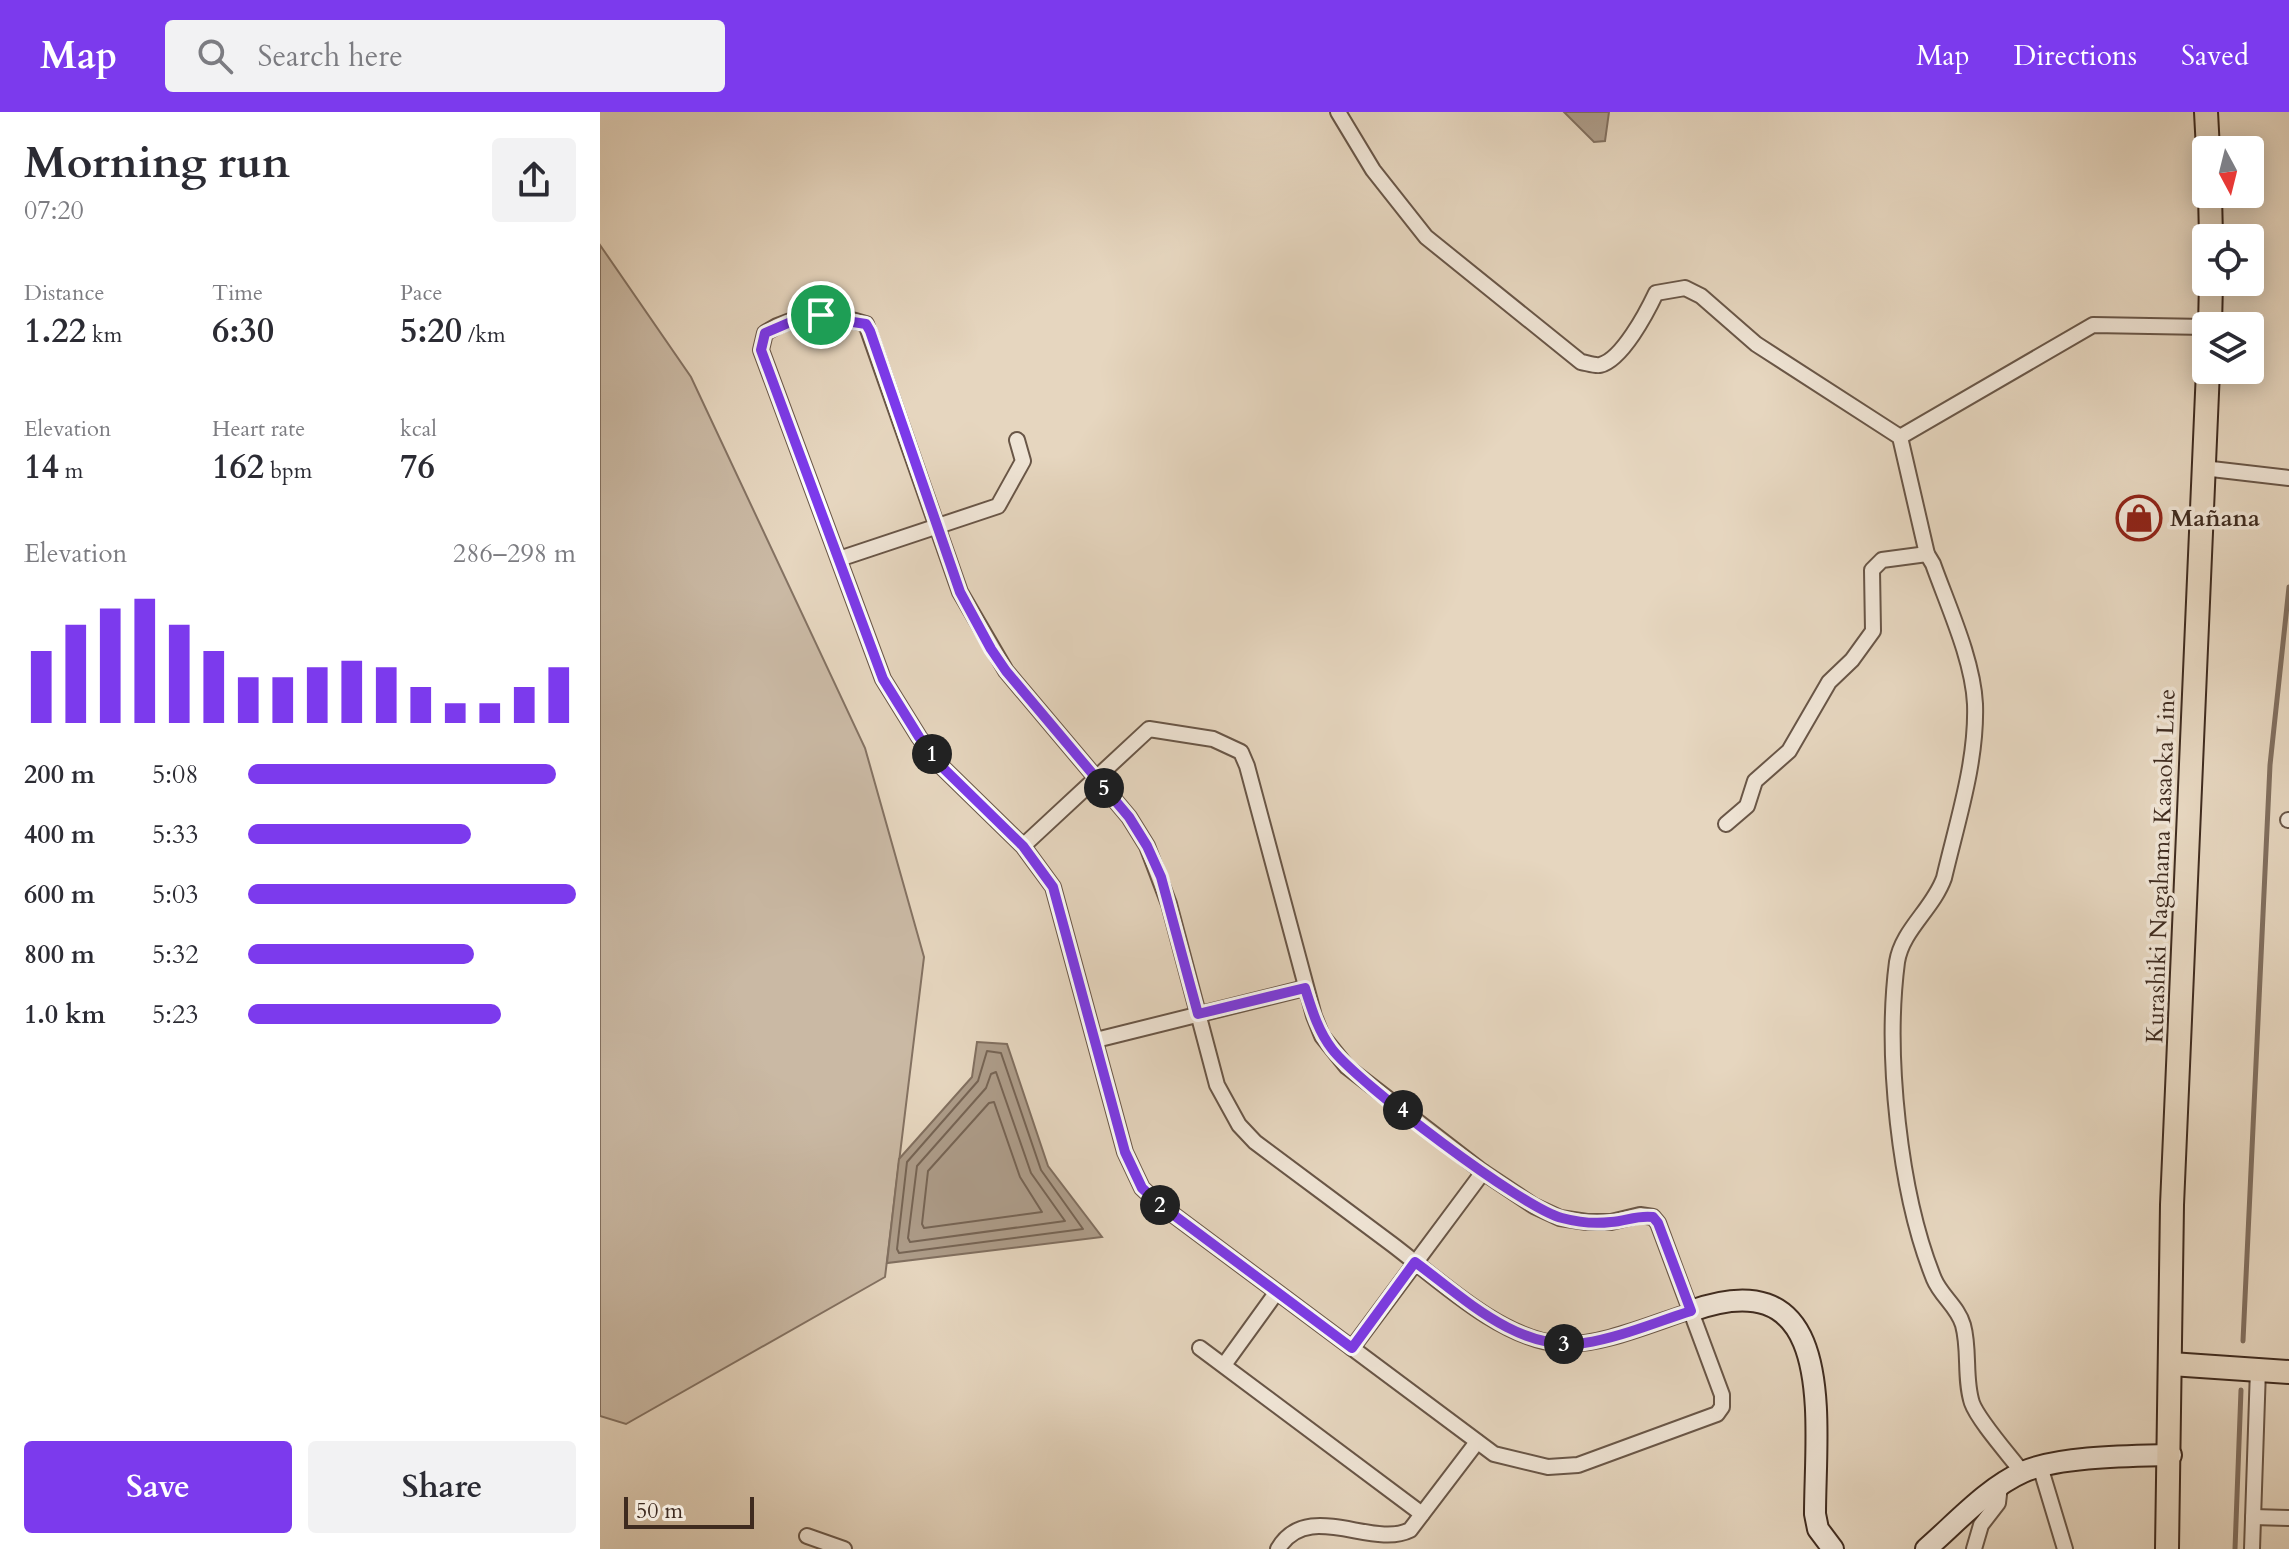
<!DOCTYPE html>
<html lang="en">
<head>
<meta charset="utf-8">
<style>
	:root { --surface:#fff; --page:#f2f2f3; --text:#2b2b33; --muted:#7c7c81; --accent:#7c3aed }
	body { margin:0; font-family:Cardo,serif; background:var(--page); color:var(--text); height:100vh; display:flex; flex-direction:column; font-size:30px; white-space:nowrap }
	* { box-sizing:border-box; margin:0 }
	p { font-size:26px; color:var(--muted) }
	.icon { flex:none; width:44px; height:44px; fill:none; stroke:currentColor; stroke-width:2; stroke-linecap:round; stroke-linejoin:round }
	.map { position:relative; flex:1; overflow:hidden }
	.side { display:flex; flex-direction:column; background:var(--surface); width:600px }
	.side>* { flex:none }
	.needle { width:52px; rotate:173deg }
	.fabs { position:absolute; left:1592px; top:24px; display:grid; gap:16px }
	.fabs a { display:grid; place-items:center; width:72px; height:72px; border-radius:8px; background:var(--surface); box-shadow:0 4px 20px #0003; font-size:40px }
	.scale { position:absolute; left:24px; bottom:20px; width:130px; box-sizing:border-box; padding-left:8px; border:4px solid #3f2b1f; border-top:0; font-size:22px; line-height:28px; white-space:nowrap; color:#3f2b1f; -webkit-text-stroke:6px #efe4d5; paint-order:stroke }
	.pin { position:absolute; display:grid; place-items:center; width:68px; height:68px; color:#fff; margin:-34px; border:4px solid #fff; border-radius:50%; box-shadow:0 2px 8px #0007 }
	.km { position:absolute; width:40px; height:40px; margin:-20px; border-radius:50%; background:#222; color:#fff; font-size:22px; line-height:40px; text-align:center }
	.round { display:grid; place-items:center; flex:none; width:84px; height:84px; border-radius:8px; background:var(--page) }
	.overview { display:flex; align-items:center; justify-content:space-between; height:136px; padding:0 24px }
	h1 { font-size:44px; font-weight:800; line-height:60px }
	.metrics { display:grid; grid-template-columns:repeat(3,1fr); gap:12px; height:136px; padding:8px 24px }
	.metrics div { display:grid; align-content:center }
	.metrics b { font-size:34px; font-weight:800 }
	.metrics small { font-size:22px; font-weight:400 }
	.metrics p { font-size:22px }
	.chart { height:224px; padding:16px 24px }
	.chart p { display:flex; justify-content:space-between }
	.chart svg { width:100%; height:144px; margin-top:8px; stroke:var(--accent); stroke-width:6 }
	.cta { display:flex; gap:16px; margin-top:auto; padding:16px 24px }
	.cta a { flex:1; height:92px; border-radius:8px; background:var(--accent); color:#fff; font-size:32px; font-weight:800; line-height:92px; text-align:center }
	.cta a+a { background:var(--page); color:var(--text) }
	ul { padding:0 24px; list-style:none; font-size:26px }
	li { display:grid; grid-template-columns:128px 96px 1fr; align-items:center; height:60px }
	li i { height:20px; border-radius:10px; background:var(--accent) }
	header { display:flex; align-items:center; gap:48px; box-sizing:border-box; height:112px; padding:0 40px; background:var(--accent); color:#fff }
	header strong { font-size:38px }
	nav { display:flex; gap:44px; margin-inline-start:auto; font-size:28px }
	.search { width:560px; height:72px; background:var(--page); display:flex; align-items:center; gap:20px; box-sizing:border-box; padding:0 28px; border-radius:8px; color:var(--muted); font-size:30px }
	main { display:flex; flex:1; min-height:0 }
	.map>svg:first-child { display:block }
	.green { fill:#cab9a4; stroke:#847262; stroke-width:2 }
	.water { fill:#ad9c89; stroke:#816f5f; stroke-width:2 }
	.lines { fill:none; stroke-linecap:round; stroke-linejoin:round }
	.shore { stroke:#766454; stroke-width:2 }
	.stream { stroke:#816f5f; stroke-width:5 }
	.street-casing { stroke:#695647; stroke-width:18 }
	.secondary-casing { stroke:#3f2b1f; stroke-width:24 }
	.primary-casing { stroke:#3f2b1f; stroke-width:26 }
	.street { stroke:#efe4d5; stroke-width:14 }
	.secondary { stroke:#efe4d5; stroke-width:20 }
	.primary { stroke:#e6d6bf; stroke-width:22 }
	.route-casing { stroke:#fff; stroke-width:16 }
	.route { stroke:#7c3aed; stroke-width:10 }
	.labels { text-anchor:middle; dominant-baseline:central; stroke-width:7; stroke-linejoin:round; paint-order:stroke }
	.poi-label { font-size:24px; font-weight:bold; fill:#3f2b1f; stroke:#efe4d5; text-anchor:start }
	.street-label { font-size:24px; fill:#3f2b1f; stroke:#efe4d5 }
</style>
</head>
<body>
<header>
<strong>Map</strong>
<div class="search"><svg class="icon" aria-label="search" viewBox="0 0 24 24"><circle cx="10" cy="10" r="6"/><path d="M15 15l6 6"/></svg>Search here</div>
<nav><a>Map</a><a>Directions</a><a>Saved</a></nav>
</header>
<main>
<section class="side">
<div class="overview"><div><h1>Morning run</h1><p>07:20</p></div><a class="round"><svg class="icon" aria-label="share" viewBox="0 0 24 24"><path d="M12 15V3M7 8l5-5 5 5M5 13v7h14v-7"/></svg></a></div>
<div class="metrics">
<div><p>Distance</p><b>1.22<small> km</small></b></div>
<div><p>Time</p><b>6:30</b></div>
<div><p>Pace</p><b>5:20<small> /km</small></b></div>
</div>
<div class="metrics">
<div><p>Elevation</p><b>14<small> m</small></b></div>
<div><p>Heart rate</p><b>162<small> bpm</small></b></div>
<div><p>kcal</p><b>76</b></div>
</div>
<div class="chart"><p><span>Elevation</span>286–298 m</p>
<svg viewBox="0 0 160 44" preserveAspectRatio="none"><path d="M5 44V22M15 44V14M25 44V9M35 44V6M45 44V14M55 44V22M65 44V30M75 44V30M85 44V27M95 44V25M105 44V27M115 44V33M125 44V38M135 44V38M145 44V33M155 44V27"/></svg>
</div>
<ul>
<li><b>200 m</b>5:08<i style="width:94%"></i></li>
<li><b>400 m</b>5:33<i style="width:68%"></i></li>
<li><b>600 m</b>5:03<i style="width:100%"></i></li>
<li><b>800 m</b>5:32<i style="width:69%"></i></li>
<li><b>1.0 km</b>5:23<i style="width:77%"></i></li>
</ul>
<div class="cta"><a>Save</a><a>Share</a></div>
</section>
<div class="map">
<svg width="1689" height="1437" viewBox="0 0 1689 1437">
	<rect width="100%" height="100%" fill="#e6d6bf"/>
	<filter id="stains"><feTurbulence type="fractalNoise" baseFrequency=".0025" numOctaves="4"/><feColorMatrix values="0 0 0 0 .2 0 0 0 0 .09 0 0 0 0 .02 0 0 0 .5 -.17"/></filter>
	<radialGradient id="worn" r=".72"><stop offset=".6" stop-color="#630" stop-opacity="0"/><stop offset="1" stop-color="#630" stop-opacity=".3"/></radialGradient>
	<polygon class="green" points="0,133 91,265 265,636 324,845 285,1165 26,1312 0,1304"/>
	<g class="water">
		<polygon points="964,0 1009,0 1005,29 994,30"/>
		<polygon points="377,930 407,932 448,1054 502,1125 287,1151 299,1047 372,965"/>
	</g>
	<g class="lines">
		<g class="shore">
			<polygon points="387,939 401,941 441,1058 483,1117 299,1141 297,1137 307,1050 378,969"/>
			<polygon points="396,960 431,1061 465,1109 310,1130 308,1126 317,1054 386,976 391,962"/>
			<polygon points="394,990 420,1065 442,1100 324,1116 322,1112 328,1059 389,991"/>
		</g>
		<g class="stream">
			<polyline points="1643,1229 1670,653 1689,475"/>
			<polyline points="1635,1437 1641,1278"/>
		</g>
		<g class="street-casing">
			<g id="street">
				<path d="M738,0L773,58L826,125L981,250C987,251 995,254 1000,253C1022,248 1047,200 1056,181L1085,176L1101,184L1156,232L1300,325L1327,442L1333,452C1348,494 1373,548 1375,592C1377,650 1357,710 1344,766C1333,797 1302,818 1297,850C1285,942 1299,1081 1334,1167C1341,1184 1358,1195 1363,1213C1370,1238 1364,1267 1372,1291C1378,1308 1410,1344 1422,1360"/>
				<polyline points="1300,325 1493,213 1606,215"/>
				<polyline points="1603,356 1689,366"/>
				<polyline points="239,447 398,394 423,349 417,328"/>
				<polyline points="1688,708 1689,708"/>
				<polyline points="1126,712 1147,694 1155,669 1189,639 1229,570 1252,548 1273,519 1272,458 1282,448 1327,442"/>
				<path d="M423,734L549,617L613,627L641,640L647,654L714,904L722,924L747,955L883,1060L934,1094L960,1106L987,1110H1011L1040,1103L1053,1105L1058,1111L1122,1283V1295L1117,1302L978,1353L948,1355L894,1342L559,1092L542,1076L525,1040L453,775L423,734L339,652L319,625L283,567L161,238L165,221C197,200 230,201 266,212L360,480L406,559L529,705L547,734L569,792L617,973L639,1013L655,1030C701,1064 747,1099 793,1133C839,1168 901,1227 960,1232C999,1235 1053,1211 1091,1199"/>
				<polyline points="496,928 705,876"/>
				<polyline points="600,1236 822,1402"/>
				<polyline points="752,1236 883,1060"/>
				<polyline points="624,1253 676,1181"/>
				<polyline points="1440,1354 1465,1437"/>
				<polyline points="1653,1405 1689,1406"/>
				<polyline points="207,1424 244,1437"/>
				<path d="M678,1437C707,1387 772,1437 810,1418L877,1330"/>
				<polyline points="1374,1437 1381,1413 1398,1391 1400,1374"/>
				<polyline points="1652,1437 1658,1257"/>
			</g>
		</g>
		<g class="secondary-casing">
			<g id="secondary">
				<path d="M1091,1199C1240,1145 1215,1311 1215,1402L1218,1417L1233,1437"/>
				<path d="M1326,1437C1356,1411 1387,1376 1423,1360C1459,1344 1530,1344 1571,1343"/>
			</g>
		</g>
		<g class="primary-casing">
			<g id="primary">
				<polyline points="1606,0 1608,38"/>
				<polyline points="1610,82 1611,126"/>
				<polyline points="1610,214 1611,170"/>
				<polyline points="1571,1252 1689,1260"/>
				<polyline points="1567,1437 1572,1093 1608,258"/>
			</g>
		</g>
		<use href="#street" class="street"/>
		<use href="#secondary" class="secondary"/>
		<use href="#primary" class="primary"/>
	</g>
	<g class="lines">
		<g class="route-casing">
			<path id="route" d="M207,203L266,212L270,219L360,480L391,537L406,559L529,705L547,734L561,765L598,902L705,876C712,898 718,919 732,937C758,971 922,1096 962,1106C977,1110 995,1112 1011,1110C1026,1109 1037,1103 1053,1105L1058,1111L1091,1199C1056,1210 1019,1226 984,1231C918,1240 864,1186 815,1150L752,1236L559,1092L542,1076L525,1040L453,775L423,734L339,652L319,625L283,567L161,238L165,221Z"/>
		</g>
		<use href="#route" class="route"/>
	</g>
	<defs>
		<g id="shop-ring" transform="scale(2.3)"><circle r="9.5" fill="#efe4d5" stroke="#8f2418" stroke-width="1.5"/><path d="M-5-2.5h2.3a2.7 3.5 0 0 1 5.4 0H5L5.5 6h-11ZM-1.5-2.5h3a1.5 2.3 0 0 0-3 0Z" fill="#8f2418"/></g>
	</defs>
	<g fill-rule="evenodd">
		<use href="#shop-ring" x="1539" y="406"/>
	</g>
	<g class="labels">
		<g class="poi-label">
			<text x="1570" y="406">Mañana</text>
		</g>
		<g class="street-label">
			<text transform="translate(1561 754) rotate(-88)">Kurashiki Nagahama Kasaoka Line</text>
		</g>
	</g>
	<rect width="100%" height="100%" filter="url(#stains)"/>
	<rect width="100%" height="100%" fill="url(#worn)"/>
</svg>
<div class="fabs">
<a><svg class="needle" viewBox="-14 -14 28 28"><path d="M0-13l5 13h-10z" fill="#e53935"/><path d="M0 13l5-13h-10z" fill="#7c7c81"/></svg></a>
<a><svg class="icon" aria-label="locate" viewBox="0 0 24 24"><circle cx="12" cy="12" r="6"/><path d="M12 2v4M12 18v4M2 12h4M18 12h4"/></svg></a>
<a><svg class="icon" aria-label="layers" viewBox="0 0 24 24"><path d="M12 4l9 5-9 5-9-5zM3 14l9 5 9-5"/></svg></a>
</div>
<div class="scale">50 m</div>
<div class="pin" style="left:221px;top:203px;background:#1e9e55"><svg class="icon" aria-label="arrive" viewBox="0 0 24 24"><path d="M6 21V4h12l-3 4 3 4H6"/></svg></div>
<b class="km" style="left:332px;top:642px">1</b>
<b class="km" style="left:560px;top:1093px">2</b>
<b class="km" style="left:964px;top:1232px">3</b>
<b class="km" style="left:803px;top:998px">4</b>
<b class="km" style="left:504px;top:676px">5</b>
</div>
</main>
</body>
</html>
